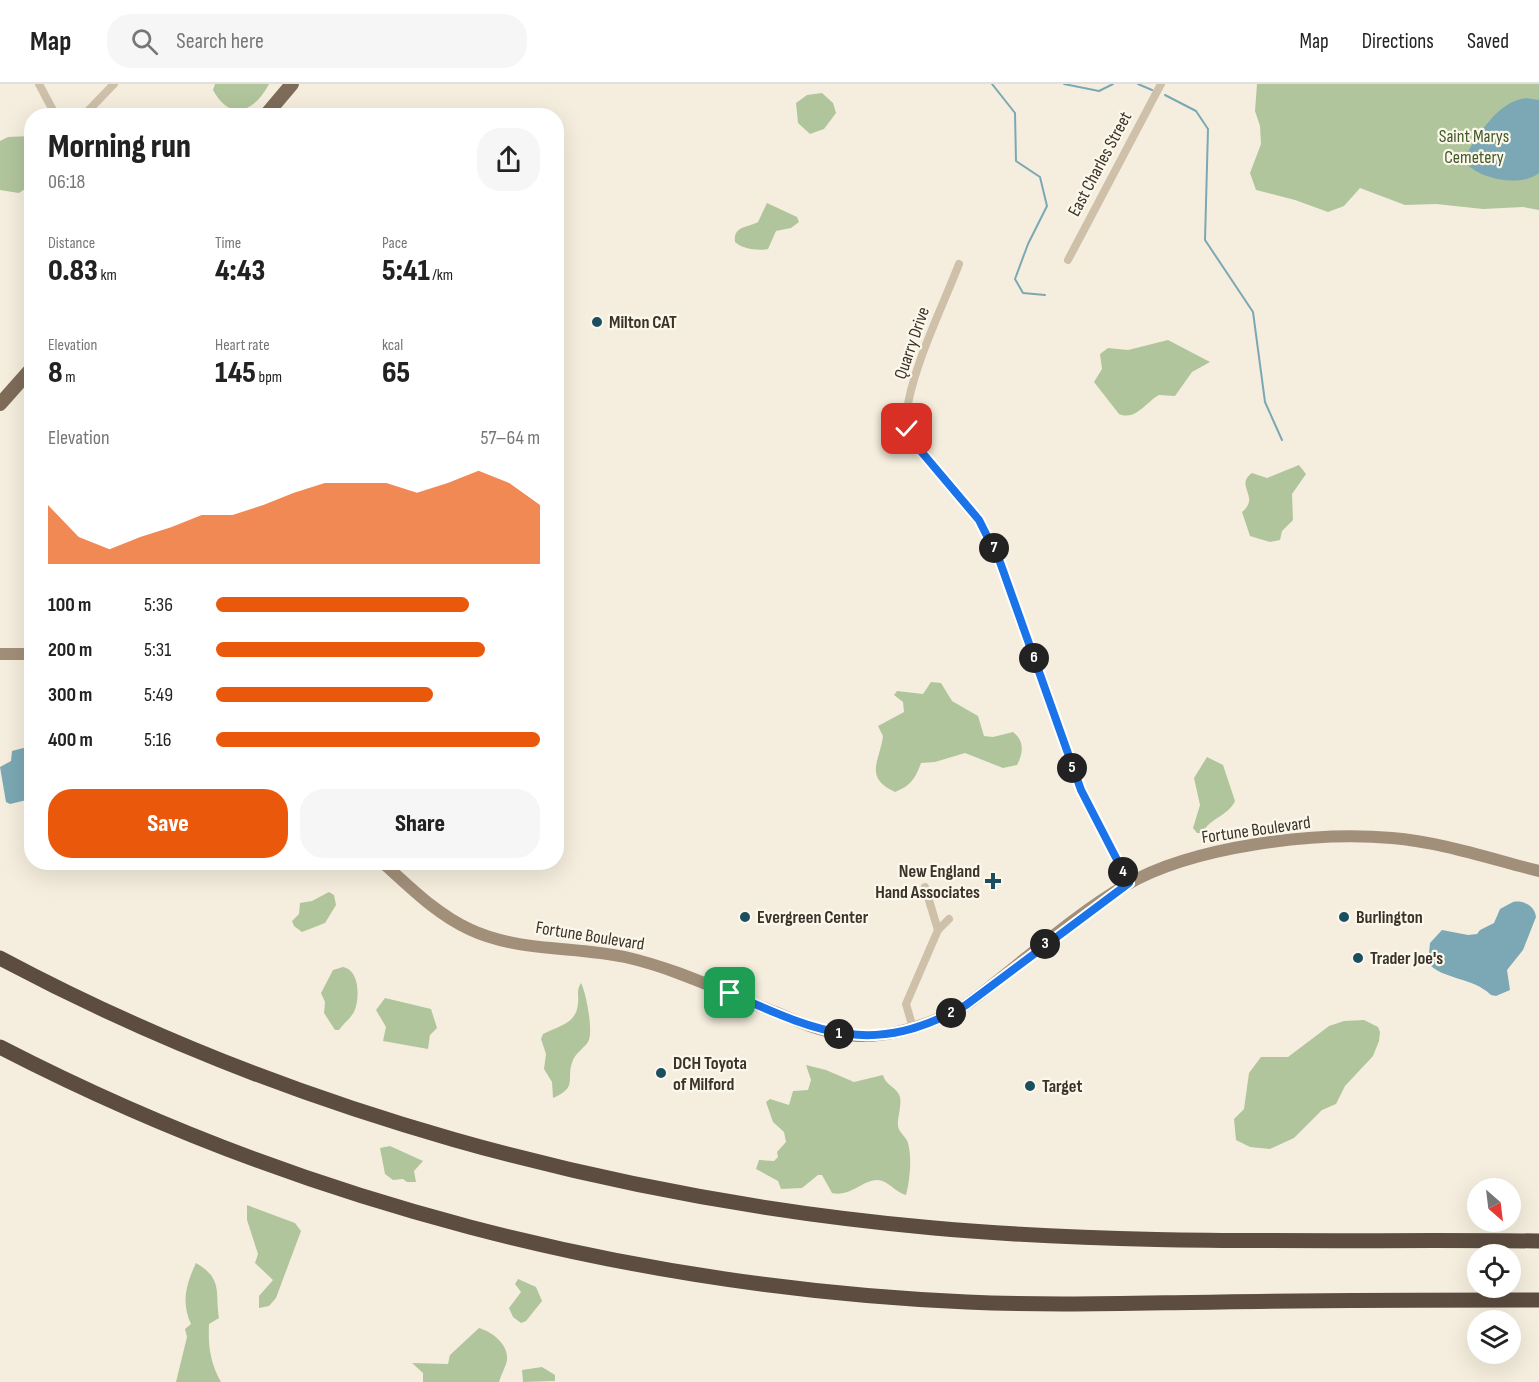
<!DOCTYPE html>
<html lang="en">
<head>
<meta charset="utf-8">
<style>
	:root { --surface:#fff; --page:#f6f6f6; --text:#222; --muted:#767676; --line:#e0e0e0; --accent:#ea580c }
	body { margin:0; font-family:"Sofia Sans Condensed",sans-serif; background:var(--page); color:var(--text); height:100vh; display:flex; flex-direction:column; font-size:22px; white-space:nowrap }
	* { box-sizing:border-box; margin:0 }
	p { font-size:20px; color:var(--muted) }
	.icon { flex:none; width:33px; height:33px; fill:none; stroke:currentColor; stroke-width:2; stroke-linecap:round; stroke-linejoin:round }
	.map { position:relative; flex:1; overflow:hidden }
	.sheet { position:absolute; left:24px; top:24px; width:540px; height:762px; display:flex; flex-direction:column; background:var(--surface); border-radius:24px; box-shadow:0 6px 24px #0002 }
	.sheet>* { flex:none }
	.needle { width:39px; rotate:152deg }
	.buttons { position:absolute; left:1467px; top:1094px; display:grid; gap:12px }
	.buttons a { display:grid; place-items:center; width:54px; height:54px; border-radius:50%; background:var(--surface); box-shadow:0 6px 24px #0002; font-size:30px }
	.pin { position:absolute; display:grid; place-items:center; width:51px; height:51px; color:#fff; margin:-26px; border-radius:12px; box-shadow:0 3px 9px #0006 }
	.km { position:absolute; width:30px; height:30px; margin:-15px; border-radius:50%; background:#222; color:#fff; font-size:16px; line-height:30px; text-align:center }
	.round { display:grid; place-items:center; flex:none; width:63px; height:63px; border-radius:24px; background:var(--page) }
	.summary { display:flex; align-items:center; justify-content:space-between; height:102px; padding:0 24px }
	h1 { font-size:33px; font-weight:800; line-height:45px }
	.metrics { display:grid; grid-template-columns:repeat(3,1fr); gap:9px; height:102px; padding:6px 24px }
	.metrics div { display:grid; align-content:center }
	.metrics b { font-size:30px; font-weight:800 }
	.metrics small { font-size:16px; font-weight:400 }
	.metrics p { font-size:16px }
	.chart { height:168px; padding:12px 24px }
	.chart p { display:flex; justify-content:space-between }
	.chart svg { width:100%; height:108px; margin-top:6px; fill:var(--accent); opacity:.7 }
	.primary-button { display:flex; gap:12px; margin-top:auto; padding:12px 24px }
	.primary-button a { flex:1; height:69px; border-radius:24px; background:var(--accent); color:#fff; font-size:24px; font-weight:800; line-height:69px; text-align:center }
	.primary-button a+a { background:var(--page); color:var(--text) }
	ul { padding:0 24px; list-style:none; font-size:20px }
	li { display:grid; grid-template-columns:96px 72px 1fr; align-items:center; height:45px }
	li i { height:15px; border-radius:8px; background:var(--accent) }
	header { display:flex; align-items:center; gap:36px; box-sizing:border-box; height:84px; padding:0 30px; background:var(--surface); border-bottom:2px solid var(--line) }
	header strong { font-size:28px }
	nav { display:flex; gap:33px; margin-inline-start:auto; font-size:21px }
	.search { width:420px; height:54px; background:var(--page); display:flex; align-items:center; gap:15px; box-sizing:border-box; padding:0 21px; border-radius:24px; color:var(--muted); font-size:22px }
	.map>svg:first-child { display:block }
	.green { fill:#b1c59c }
	.water { fill:#7ba8b4 }
	.lines { fill:none; stroke-linecap:round; stroke-linejoin:round }
	.stream { stroke:#7ba8b4; stroke-width:2 }
	.street { stroke:#cec0a9; stroke-width:8 }
	.secondary { stroke:#a28f7a; stroke-width:12 }
	.primary { stroke:#7e6c59; stroke-width:14 }
	.highway { stroke:#5c4d40; stroke-width:15 }
	.route-casing { stroke:#fff; stroke-width:12 }
	.route { stroke:#1a73e8; stroke-width:8 }
	.poi-dot { fill:#1b4f60; stroke:#fbf7eb; stroke-width:2 }
	.labels { text-anchor:middle; dominant-baseline:central; stroke-width:4.5; stroke-linejoin:round; paint-order:stroke }
	.park-label { font-size:18px; fill:#415b2b; stroke:#fbf7eb }
	.street-label { font-size:18px; fill:#3b3229; stroke:#fbf7eb }
	.poi-label { font-size:18px; font-weight:bold; fill:#3b3229; stroke:#fbf7eb; text-anchor:start }
</style>
</head>
<body>
<header>
<strong>Map</strong>
<div class="search"><svg class="icon" aria-label="search" viewBox="0 0 24 24"><circle cx="10" cy="10" r="6"/><path d="M15 15l6 6"/></svg>Search here</div>
<nav><a>Map</a><a>Directions</a><a>Saved</a></nav>
</header>
<div class="map">
<svg width="1539" height="1298" viewBox="0 0 1539 1298">
	<rect width="100%" height="100%" fill="#f5eede"/>
	<g class="green">
		<path d="M215,0H269C255,27 231,39 213,6Z"/>
		<polygon points="1257,0 1539,0 1539,126 1523,123 1483,125 1436,120 1405,121 1360,104 1344,122 1328,128 1295,116 1256,106 1250,89 1261,60 1260,42 1255,27"/>
		<polygon points="822,9 833,19 836,29 824,45 810,50 798,39 796,19 807,11"/>
		<polygon points="31,52 31,109 25,105 19,109 0,106 0,57 8,53"/>
		<path d="M767,119L797,133L799,138L791,144L776,147L768,165C758,167 742,165 735,158C733,142 747,144 758,138Z"/>
		<path d="M1168,256L1210,278L1192,288L1175,312L1159,311C1146,318 1136,337 1119,330L1094,298L1102,285L1100,270L1108,264L1128,266Z"/>
		<path d="M1299,381L1306,390L1292,410L1293,436L1282,447L1280,456L1270,458L1250,452L1242,428C1261,413 1234,402 1252,389L1267,394Z"/>
		<path d="M931,598L941,599L952,617L978,632L984,652L993,653L1013,648C1025,657 1023,670 1017,681L1003,684L965,669L935,678L921,679C916,693 911,702 895,708C863,693 880,677 883,652L878,642L904,628L903,618L894,611L897,607L923,610Z"/>
		<path d="M1207,673L1223,681L1235,717C1228,732 1210,734 1202,749H1197L1193,744L1200,721L1194,694Z"/>
		<polygon points="329,808 334,811 336,821 325,839 302,848 294,842 292,837 299,830 300,819 312,817"/>
		<path d="M343,883C360,886 360,915 354,928C350,935 343,940 339,946H335L324,929L325,918L321,909L333,886Z"/>
		<path d="M581,899C586,908 594,949 588,958C584,964 576,969 573,976C565,995 579,1003 553,1014L552,998L544,985L546,970L541,955L543,950C558,942 577,940 578,919C579,910 576,907 581,899Z"/>
		<polygon points="385,914 431,925 437,944 430,951 428,965 383,957 386,943 376,926"/>
		<polygon points="1364,936 1378,943 1380,948 1379,957 1373,972 1345,1002 1336,1020 1322,1026 1294,1054 1270,1065 1250,1063 1236,1056 1234,1035 1244,1025 1249,989 1261,973 1288,973 1329,942 1344,937"/>
		<path d="M806,981L826,986L854,998L883,991C885,1001 897,1003 900,1013C902,1022 897,1033 898,1042C899,1049 906,1052 908,1059C912,1074 910,1096 906,1111C896,1109 888,1096 877,1096C861,1097 850,1113 832,1109L822,1091H818L802,1104L781,1105L778,1097L756,1085L759,1076L774,1077L778,1073L777,1068L786,1058L784,1048L773,1038L766,1018L770,1015L789,1021L793,1007L808,1006L811,996Z"/>
		<polygon points="390,1062 423,1077 414,1087 416,1098 407,1098 403,1095 393,1096 385,1090 380,1064"/>
		<polygon points="247,1121 295,1139 301,1147 276,1214 269,1222 259,1224 259,1212 273,1196 255,1179 258,1170 247,1136"/>
		<path d="M196,1179C223,1195 215,1207 219,1234L209,1240C208,1262 210,1278 221,1298H176L187,1253L185,1245L191,1240C181,1219 186,1200 196,1179Z"/>
		<polygon points="518,1195 536,1203 542,1217 526,1237 521,1239 513,1233 509,1224 521,1208 515,1200"/>
		<path d="M479,1244C493,1248 512,1263 506,1280C504,1286 501,1291 499,1298H423V1289L412,1279L448,1280L450,1271Z"/>
		<polygon points="542,1283 555,1291 555,1297 523,1298 522,1286"/>
	</g>
	<g class="water">
		<path d="M1526,14L1539,16V89C1520,104 1479,95 1465,78V72C1480,49 1497,18 1526,14Z"/>
		<polygon points="31,662 31,715 10,720 6,718 0,683 11,677 12,667"/>
		<path d="M1513,818C1524,816 1535,822 1536,833L1523,866L1507,886L1510,906L1496,912L1491,911C1473,893 1443,896 1428,879L1430,859L1442,846L1468,851L1477,850L1480,846L1494,839L1500,825Z"/>
	</g>
	<g class="lines">
		<g class="stream">
			<polyline points="992,0 1015,29 1016,77 1040,93 1047,122 1028,160 1015,195 1023,209 1045,211"/>
			<polyline points="1064,0 1099,7 1113,0"/>
			<polyline points="1138,0 1152,6"/>
			<polyline points="1165,11 1196,27 1208,45 1205,156 1253,228 1265,318 1282,356"/>
		</g>
		<g class="street">
			<polyline points="39,0 56,32"/>
			<polyline points="83,32 114,0"/>
			<polyline points="1068,176 1161,0"/>
			<path d="M959,180C942,224 911,286 906,333C905,342 908,351 913,359L979,437L1000,478L1081,706L1129,799"/>
			<polyline points="925,803 938,846 949,835"/>
			<polyline points="913,944 906,920 938,846"/>
		</g>
		<g class="secondary">
			<polyline points="0,570 32,570"/>
			<path d="M382,778C409,802 436,830 469,845C517,868 574,862 625,873C678,885 725,909 775,928C801,939 828,951 858,952C897,953 932,940 966,921C1019,882 1069,834 1126,801C1193,762 1316,747 1392,754C1441,758 1491,775 1539,787"/>
		</g>
		<g class="primary">
			<polyline points="265,32 292,0"/>
			<polyline points="0,320 32,284"/>
		</g>
		<g class="highway">
			<path d="M0,874C287,1027 611,1115 934,1144C1135,1162 1338,1155 1539,1157"/>
			<path d="M0,963C300,1118 630,1203 967,1218C1052,1222 1137,1219 1221,1218C1327,1216 1433,1216 1539,1216"/>
		</g>
	</g>
	<g class="lines">
		<g class="route-casing">
			<path id="route" d="M730,909C820,949 873,974 966,921L1129,799L1081,706L1000,478L979,436L914,359L907,345"/>
		</g>
		<use href="#route" class="route"/>
	</g>
	<g class="poi-dot">
		<circle cx="597" cy="238" r="6"/>
		<path d="M990 788h6v6h6v6h-6v6h-6v-6h-6v-6h6z"/>
		<circle cx="745" cy="833" r="6"/>
		<circle cx="1344" cy="833" r="6"/>
		<circle cx="1358" cy="874" r="6"/>
		<circle cx="661" cy="989" r="6"/>
		<circle cx="1030" cy="1002" r="6"/>
	</g>
	<g class="labels">
		<g class="park-label">
			<text x="1474" y="52">Saint Marys<tspan x="1474" dy="21">Cemetery</tspan></text>
		</g>
		<g class="street-label">
			<text transform="translate(1100 80) rotate(-62)">East Charles Street</text>
			<text transform="translate(912 259) rotate(-71)">Quarry Drive</text>
			<text transform="translate(1256 746) rotate(-8)">Fortune Boulevard</text>
			<text transform="translate(590 852) rotate(9)">Fortune Boulevard</text>
		</g>
		<g class="poi-label">
			<text x="609" y="238">Milton CAT</text>
			<text x="980" y="787" text-anchor="end">New England<tspan x="980" dy="21">Hand Associates</tspan></text>
			<text x="757" y="833">Evergreen Center</text>
			<text x="1356" y="833">Burlington</text>
			<text x="1370" y="874">Trader Joe's</text>
			<text x="673" y="979">DCH Toyota<tspan x="673" dy="21">of Milford</tspan></text>
			<text x="1042" y="1002">Target</text>
		</g>
	</g>
</svg>
<div class="buttons">
<a><svg class="needle" viewBox="-14 -14 28 28"><path d="M0-13l5 13h-10z" fill="#e53935"/><path d="M0 13l5-13h-10z" fill="#767676"/></svg></a>
<a><svg class="icon" aria-label="locate" viewBox="0 0 24 24"><circle cx="12" cy="12" r="6"/><path d="M12 2v4M12 18v4M2 12h4M18 12h4"/></svg></a>
<a><svg class="icon" aria-label="layers" viewBox="0 0 24 24"><path d="M12 4l9 5-9 5-9-5zM3 14l9 5 9-5"/></svg></a>
</div>
<div class="pin" style="left:730px;top:909px;background:#1e9e55"><svg class="icon" aria-label="arrive" viewBox="0 0 24 24"><path d="M6 21V4h12l-3 4 3 4H6"/></svg></div>
<div class="pin" style="left:907px;top:345px;background:#d93025"><svg class="icon" aria-label="check" viewBox="0 0 24 24"><path d="M5 12l5 5 9-10"/></svg></div>
<b class="km" style="left:839px;top:950px">1</b>
<b class="km" style="left:951px;top:929px">2</b>
<b class="km" style="left:1045px;top:860px">3</b>
<b class="km" style="left:1123px;top:788px">4</b>
<b class="km" style="left:1072px;top:684px">5</b>
<b class="km" style="left:1034px;top:574px">6</b>
<b class="km" style="left:994px;top:464px">7</b>
<section class="sheet">
<div class="summary"><div><h1>Morning run</h1><p>06:18</p></div><a class="round"><svg class="icon" aria-label="share" viewBox="0 0 24 24"><path d="M12 15V3M7 8l5-5 5 5M5 13v7h14v-7"/></svg></a></div>
<div class="metrics">
<div><p>Distance</p><b>0.83<small> km</small></b></div>
<div><p>Time</p><b>4:43</b></div>
<div><p>Pace</p><b>5:41<small> /km</small></b></div>
</div>
<div class="metrics">
<div><p>Elevation</p><b>8<small> m</small></b></div>
<div><p>Heart rate</p><b>145<small> bpm</small></b></div>
<div><p>kcal</p><b>65</b></div>
</div>
<div class="chart"><p><span>Elevation</span>57–64 m</p>
<svg viewBox="0 0 160 44" preserveAspectRatio="none"><path d="M0 44V20L10 33L20 38L30 33L40 29L50 24L60 24L70 20L80 15L90 11L100 11L110 11L120 15L130 11L140 6L150 11L160 20V44z"/></svg>
</div>
<ul>
<li><b>100 m</b>5:36<i style="width:78%"></i></li>
<li><b>200 m</b>5:31<i style="width:83%"></i></li>
<li><b>300 m</b>5:49<i style="width:67%"></i></li>
<li><b>400 m</b>5:16<i style="width:100%"></i></li>
</ul>
<div class="primary-button"><a>Save</a><a>Share</a></div>
</section>
</div>
</body>
</html>
